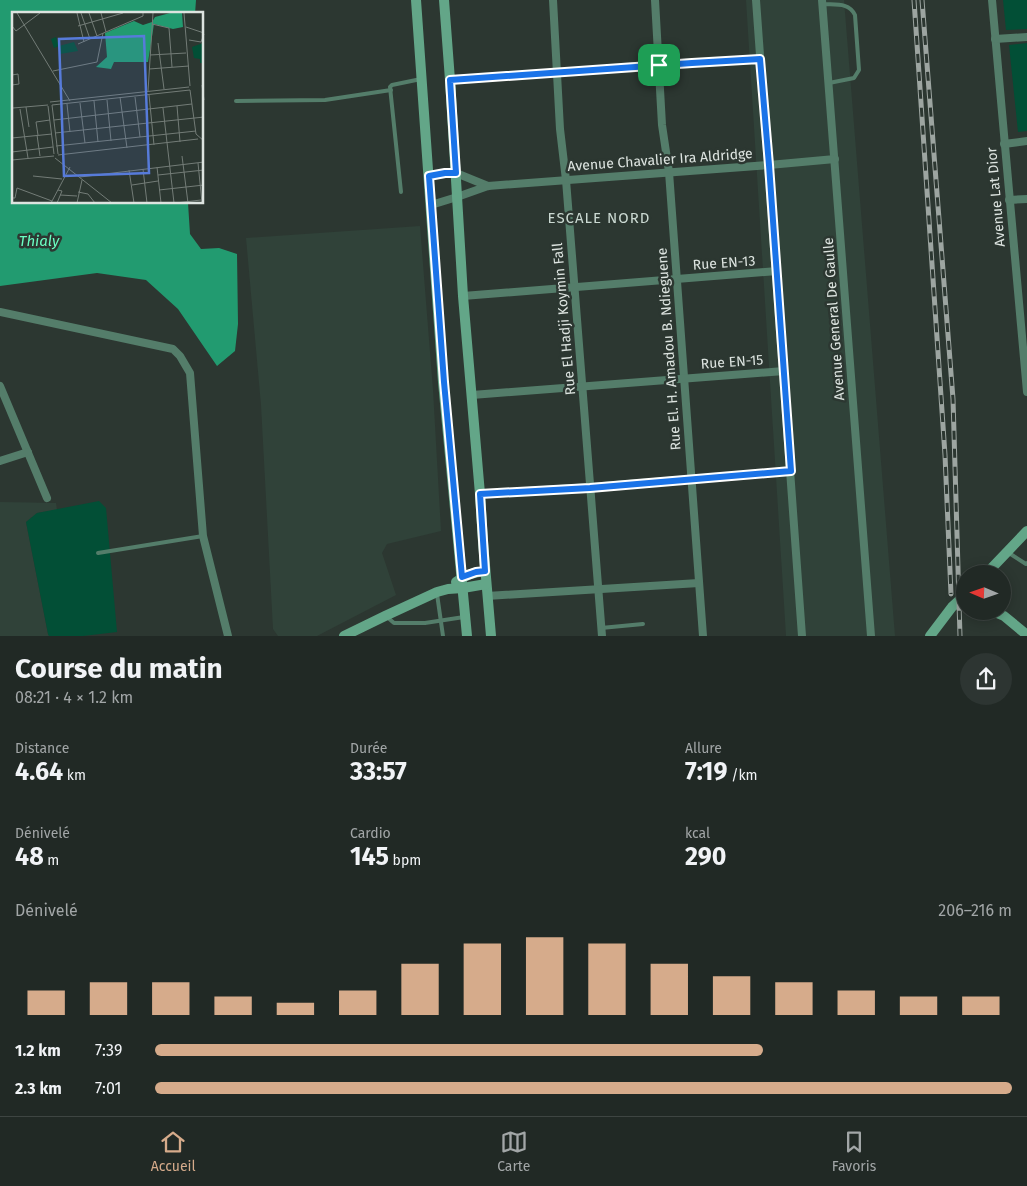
<!DOCTYPE html>
<html lang="fr">
<head>
<meta charset="utf-8">
<style>
	:root { --surface:#212925; --page:#2d3532; --text:#f1f3f6; --muted:#a2a6a7; --line:#3e4542; --accent:#d6ab8b }
	body { margin:0; font-family:"Fira Sans",sans-serif; background:var(--page); color:var(--text); height:100vh; display:flex; flex-direction:column; font-size:19px; white-space:nowrap }
	* { box-sizing:border-box; margin:0 }
	p { font-size:16px; color:var(--muted) }
	.icon { flex:none; width:28px; height:28px; fill:none; stroke:currentColor; stroke-width:2; stroke-linecap:round; stroke-linejoin:round }
	.map { position:relative; height:636px; overflow:hidden }
	.side { display:flex; flex-direction:column; background:var(--surface); flex:1 }
	.side>* { flex:none }
	.needle { width:32px; rotate:272deg }
	.tools { position:absolute; left:956px; top:565px; display:grid; gap:10px }
	.tools a { display:grid; place-items:center; width:55px; height:55px; border-radius:50%; background:var(--surface); box-shadow:0 2px 12px #0003,0 0 0 1px var(--line); font-size:25px }
	.pin { position:absolute; display:grid; place-items:center; width:42px; height:42px; color:#fff; margin:-21px; border-radius:10px; box-shadow:0 2px 8px #0006 }
	.round { display:grid; place-items:center; flex:none; width:52px; height:52px; border-radius:26px; background:var(--page) }
	.head { display:flex; align-items:center; justify-content:space-between; height:85px; padding:0 15px }
	h1 { font-size:28px; font-weight:700; line-height:38px }
	.figures { display:grid; grid-template-columns:repeat(3,1fr); gap:8px; height:85px; padding:5px 15px }
	.figures div { display:grid; align-content:center }
	.figures b { font-size:25px; font-weight:700 }
	.figures small { font-size:14px; font-weight:400 }
	.figures p { font-size:14px }
	.chart { height:140px; padding:10px 15px }
	.chart p { display:flex; justify-content:space-between }
	.chart svg { width:100%; height:90px; margin-top:5px; stroke:var(--accent); stroke-width:6 }
	ul { padding:0 15px; list-style:none; font-size:16px }
	li { display:grid; grid-template-columns:80px 60px 1fr; align-items:center; height:38px }
	li i { height:12px; border-radius:6px; background:var(--accent) }
	.tabs { display:flex; justify-content:space-around; align-items:center; height:70px; border-top:1px solid var(--line); background:var(--surface); font-size:14px; color:var(--muted) }
	.tabs a { display:grid; justify-items:center; gap:2px }
	.tabs .on { color:var(--accent) }
	.map>svg:first-child { display:block }
	.built { fill:#304239 }
	.green { fill:#024f36 }
	.water { fill:#229b70 }
	.lines { fill:none; stroke-linecap:round; stroke-linejoin:round }
	.lane { stroke:#547d6a; stroke-width:4 }
	.street { stroke:#547d6a; stroke-width:8 }
	.secondary { stroke:#63a688; stroke-width:10 }
	.rail-casing { stroke:#9da5a1; stroke-width:5 }
	.rail { stroke:#2c3731; stroke-width:3; stroke-dasharray:9; stroke-linecap:butt }
	.route-casing { stroke:#fff; stroke-width:10 }
	.route { stroke:#1a73e8; stroke-width:6 }
	.labels { text-anchor:middle; dominant-baseline:central; stroke-width:5; stroke-linejoin:round; paint-order:stroke }
	.street-label { font-size:14px; fill:#dde4e0; stroke:#2c3731 }
	.neighbourhood-label { font-size:15px; letter-spacing:1px; fill:#cbd9d2; stroke:#2c3731 }
	.water-label { font-size:15px; font-style:italic; fill:#6afdc2; stroke:#2c3731 }
	.inset-road { fill:none; stroke:#737c77; stroke-width:1 }
	.view { fill:#577bda; fill-opacity:0.15; stroke:#577bda; stroke-width:2.5 }
	.inset-edge { fill:none; stroke:#dde4e0; stroke-width:2.5 }
</style>
</head>
<body>
<div class="map">
<svg width="1027" height="636" viewBox="0 0 1027 636">
	<rect width="100%" height="100%" fill="#2c3731"/>
	<g class="built">
		<polygon points="746,0 844,0 895,636 786,636"/>
		<polygon points="420,226 433,390 441,531 387,544 382,553 396,595 317,636 278,636 273,629 261,405 246,238"/>
		<polygon points="0,502 56,503 57,510 37,513 26,522 48,634 49,636 0,636"/>
	</g>
	<g class="green">
		<polygon points="1003,0 1027,0 1027,29 1006,30"/>
		<polygon points="1027,43 1027,131 1018,132 1009,45"/>
		<polygon points="99,501 106,508 117,632 83,636 49,636 48,634 26,522 37,513"/>
	</g>
	<polygon class="water" points="0,0 196,0 195,14 14,14 14,202 188,203 190,234 201,249 219,248 237,254 238,324 235,351 217,366 178,309 146,280 97,273 0,286"/>
	<g class="lines">
		<g class="lane">
			<path d="M823,4C835,5 849,2 855,15L859,70L854,78L829,83"/>
			<polyline points="236,101 325,100 391,90"/>
			<polyline points="401,192 390,87 392,85 421,79"/>
			<polyline points="98,553 203,536"/>
			<polyline points="1009,553 1026,564 1027,563"/>
			<polyline points="437,594 443,636"/>
			<polyline points="387,617 394,623 425,623 464,617"/>
			<polyline points="601,628 643,624"/>
		</g>
		<g class="street">
			<polyline points="553,0 560,129 566,180 602,636"/>
			<polyline points="655,0 662,125 669,172 703,636"/>
			<polyline points="756,0 802,636"/>
			<polyline points="822,0 871,636"/>
			<polyline points="992,0 1027,392"/>
			<polyline points="995,39 1027,37"/>
			<polyline points="450,80 692,63 760,59"/>
			<polyline points="1004,144 1027,141"/>
			<polyline points="429,176 445,173 456,173 488,186"/>
			<polyline points="1009,200 1027,199"/>
			<polyline points="431,205 457,197 488,186 769,165 835,159"/>
			<polyline points="463,296 777,271"/>
			<polyline points="0,312 173,349 180,356 190,373 203,536 228,636"/>
			<polyline points="0,386 47,498"/>
			<polyline points="472,395 784,371"/>
			<polyline points="0,461 28,452"/>
			<polyline points="480,494 590,487 791,471"/>
			<polyline points="487,596 699,583"/>
		</g>
		<g class="secondary">
			<polyline points="416,0 443,382 467,636"/>
			<polyline points="444,0 450,80 463,296 480,494 483,542 491,636"/>
			<polyline points="986,574 1027,531"/>
			<path d="M456,582C465,575 474,572 485,571"/>
			<polyline points="992,611 1004,616 1027,635"/>
			<polyline points="344,636 385,616 437,592 448,589 463,588 486,584"/>
			<polyline points="930,636 952,607 965,595"/>
		</g>
		<g class="rail-casing">
			<g id="rail">
				<polyline points="914,0 945,455 951,594"/>
				<polyline points="922,0 953,399 960,636"/>
			</g>
		</g>
		<use href="#rail" class="rail"/>
	</g>
	<g class="lines">
		<g class="route-casing">
			<polygon id="route" points="760,59 769,165 791,471 590,488 480,494 485,571 476,572 462,577 444,382 429,176 445,173 456,173 450,80 692,63"/>
		</g>
		<use href="#route" class="route"/>
	</g>
	<g class="labels">
		<g class="street-label">
			<text transform="translate(660 160) rotate(-4)">Avenue Chavalier Ira Aldridge</text>
			<text transform="translate(996 197) rotate(-95)">Avenue Lat Dior</text>
			<text transform="translate(724 263) rotate(-4)">Rue EN-13</text>
			<text transform="translate(564 319) rotate(-95)">Rue El Hadji Koymin Fall</text>
			<text transform="translate(834 319) rotate(-94)">Avenue General De Gaulle</text>
			<text transform="translate(669 349) rotate(-94)">Rue El. H. Amadou B. Ndieguene</text>
			<text transform="translate(732 362) rotate(-4)">Rue EN-15</text>
		</g>
		<g class="neighbourhood-label">
			<text x="599" y="218">ESCALE NORD</text>
		</g>
		<g class="water-label">
			<text x="39" y="241">Thialy</text>
		</g>
	</g>
	<g transform="translate(12 12)">
		<rect width="191" height="191" fill="#2c3731"/>
		<path d="M44,25L47,34L62,30L66,39L48,42L47,34L42,36L39,27ZM191,31V51H188V47L182,46L180,35Z" fill="#024f36"/>
		<path d="M158,1H170L171,15L161,17L142,12L136,50H102L99,57L84,55L95,45L93,21L122,9L131,13L140,10L143,5Z" fill="#229b70"/>
		<path class="inset-road" d="M5,1L58,89M65,1L72,30M69,1L78,27M77,1L85,24M89,1L94,20M172,1L178,74M140,12L157,16L160,55M0,14L4,19L28,1M66,14L111,1M174,15L192,21M177,28L189,30L192,22M146,31L152,77M66,32L131,4V1M138,43L174,41M137,57L177,54M41,59L85,50L91,21M0,63L6,62L7,72L0,73M190,73L192,88M178,78L184,122L192,129M136,79L141,1M137,83L142,133M108,85L115,136M123,85L128,125M95,88L99,129M82,89L86,130M38,90L177,75M68,91L73,131M55,92L58,120M36,94L42,142M165,94L168,130M14,95L17,115M1,96L36,93M151,96L162,191M8,97L16,146M42,108L180,92M43,121L192,105M25,123L28,144M26,123L24,110L38,108M0,126L40,122M44,134L184,119M0,140L41,135M46,142L40,93L178,78M46,143L186,127M170,144L176,191M43,146L100,191M0,148L42,144M186,151L190,191M145,155L149,191M131,157L135,191M117,158L122,191M146,163L192,158M21,164L50,167M68,165L192,150M120,173L146,169M147,178L192,173M66,180L76,182L83,191M48,183L65,184M0,186H3L5,176L40,189M39,191L58,155M45,191L50,179L46,178M65,191L70,168M163,191L189,188"/>
		<path class="view" d="M132,24L137,161L52,164L47,27Z"/>
		<rect width="191" height="191" class="inset-edge"/>
	</g>
</svg>
<div class="tools">
<a><svg class="needle" viewBox="-14 -14 28 28"><path d="M0-13l5 13h-10z" fill="#e53935"/><path d="M0 13l5-13h-10z" fill="#a2a6a7"/></svg></a>
</div>
<div class="pin" style="left:659px;top:65px;background:#1e9e55"><svg class="icon" aria-label="arrive" viewBox="0 0 24 24"><path d="M6 21V4h12l-3 4 3 4H6"/></svg></div>
</div>
<section class="side">
<div class="head"><div><h1>Course du matin</h1><p>08:21 · 4 × 1.2 km</p></div><a class="round"><svg class="icon" aria-label="share" viewBox="0 0 24 24"><path d="M12 15V3M7 8l5-5 5 5M5 13v7h14v-7"/></svg></a></div>
<div class="figures">
<div><p>Distance</p><b>4.64<small> km</small></b></div>
<div><p>Durée</p><b>33:57</b></div>
<div><p>Allure</p><b>7:19<small> /km</small></b></div>
</div>
<div class="figures">
<div><p>Dénivelé</p><b>48<small> m</small></b></div>
<div><p>Cardio</p><b>145<small> bpm</small></b></div>
<div><p>kcal</p><b>290</b></div>
</div>
<div class="chart"><p><span>Dénivelé</span>206–216 m</p>
<svg viewBox="0 0 160 44" preserveAspectRatio="none"><path d="M5 44V32M15 44V28M25 44V28M35 44V35M45 44V38M55 44V32M65 44V19M75 44V9M85 44V6M95 44V9M105 44V19M115 44V25M125 44V28M135 44V32M145 44V35M155 44V35"/></svg>
</div>
<ul>
<li><b>1.2 km</b>7:39<i style="width:71%"></i></li>
<li><b>2.3 km</b>7:01<i style="width:100%"></i></li>
</ul>
</section>
<nav class="tabs">
<a class="on"><svg class="icon" aria-label="home" viewBox="0 0 24 24"><path d="M3 11l9-7 9 7M6 9v11h12V9"/></svg>Accueil</a>
<a><svg class="icon" aria-label="map" viewBox="0 0 24 24"><path d="M3 6l6-2 6 2 6-2v14l-6 2-6-2-6 2zM9 4v14M15 6v14"/></svg>Carte</a>
<a><svg class="icon" aria-label="saved" viewBox="0 0 24 24"><path d="M7 4h10v16l-5-4-5 4z"/></svg>Favoris</a>
</nav>
</body>
</html>
